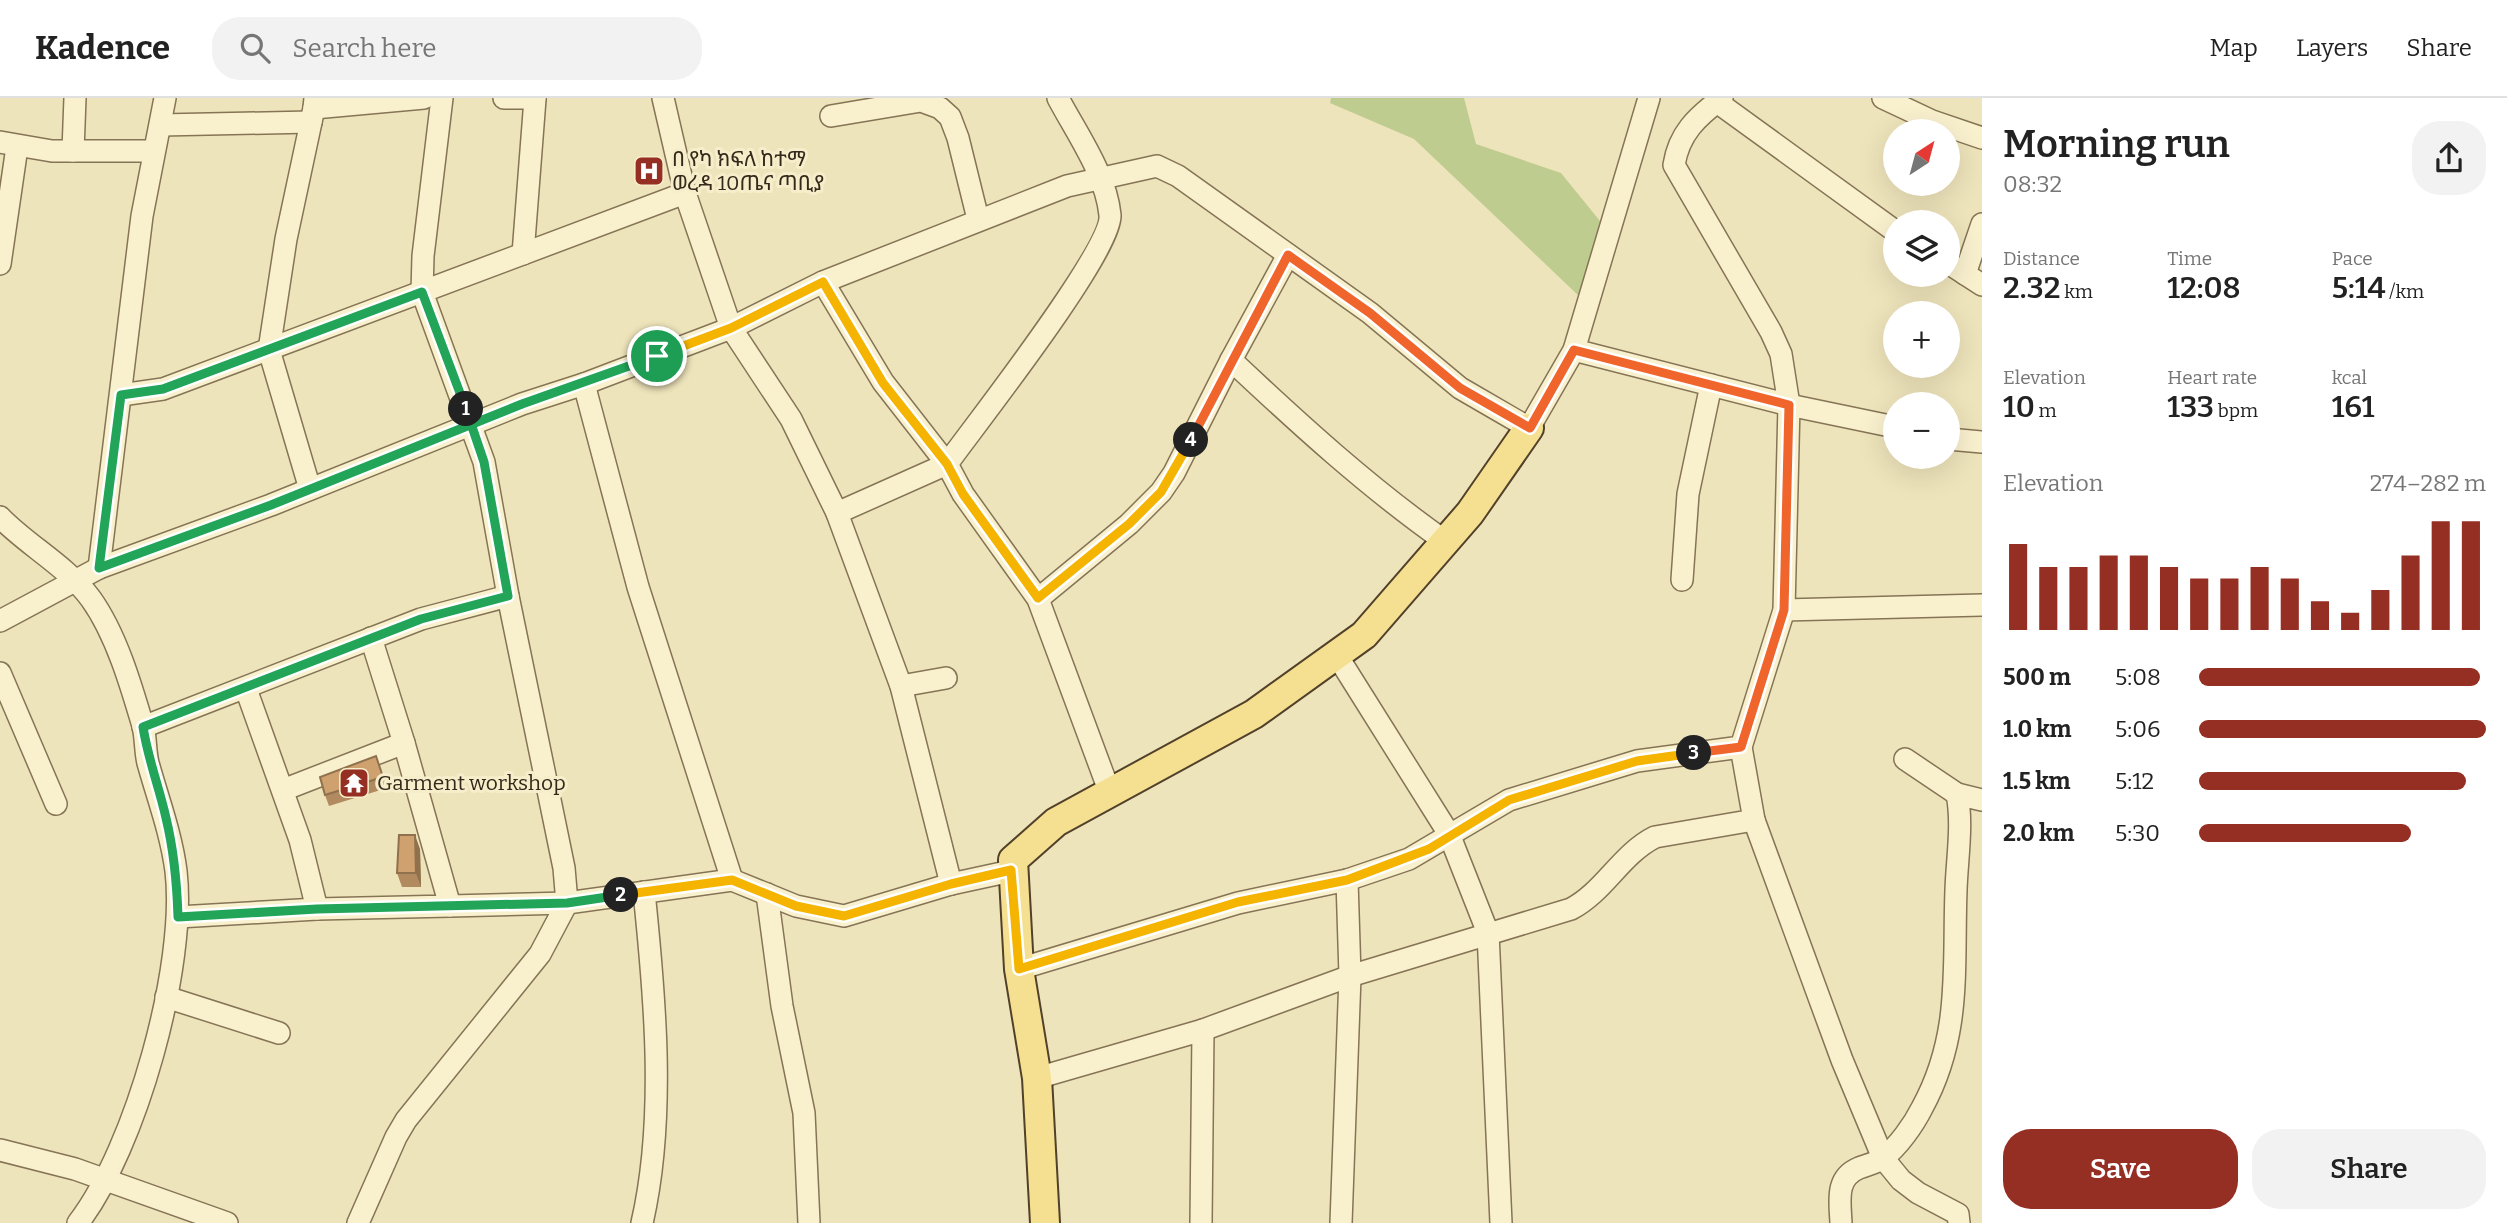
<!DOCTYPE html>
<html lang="en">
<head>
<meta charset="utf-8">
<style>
	:root { --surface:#fff; --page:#f2f2f2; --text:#222; --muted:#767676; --line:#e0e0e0; --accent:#962f23 }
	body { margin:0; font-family:Bitter,"Noto Sans Ethiopic",serif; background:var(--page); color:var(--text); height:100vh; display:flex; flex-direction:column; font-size:26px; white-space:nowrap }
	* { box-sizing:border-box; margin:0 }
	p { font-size:23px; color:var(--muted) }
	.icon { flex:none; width:38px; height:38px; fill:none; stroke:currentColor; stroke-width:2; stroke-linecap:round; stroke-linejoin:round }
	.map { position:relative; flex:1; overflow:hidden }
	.drawer { display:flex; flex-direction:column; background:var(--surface); width:525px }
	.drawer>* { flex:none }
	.needle { width:46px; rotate:36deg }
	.controls { position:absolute; left:1883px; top:21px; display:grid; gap:14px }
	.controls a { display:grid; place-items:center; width:77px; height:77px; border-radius:50%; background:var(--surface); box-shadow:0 7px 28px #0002; font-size:35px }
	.pin { position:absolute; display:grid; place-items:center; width:60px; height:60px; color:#fff; margin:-30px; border:4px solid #fff; border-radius:50%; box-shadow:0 2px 7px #0007 }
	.km { position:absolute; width:35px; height:35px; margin:-18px; border-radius:50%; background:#222; color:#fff; font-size:19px; line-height:35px; text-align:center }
	.round { display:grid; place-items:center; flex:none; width:74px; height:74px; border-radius:28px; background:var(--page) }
	.headline { display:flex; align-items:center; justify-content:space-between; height:119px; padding:0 21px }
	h1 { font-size:38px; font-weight:600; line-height:52px }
	.metrics { display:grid; grid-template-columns:repeat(3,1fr); gap:10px; height:119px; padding:7px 21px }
	.metrics div { display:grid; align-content:center }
	.metrics b { font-size:30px; font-weight:600 }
	.metrics small { font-size:19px; font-weight:400 }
	.metrics p { font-size:19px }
	.chart { height:196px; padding:14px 21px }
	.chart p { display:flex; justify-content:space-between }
	.chart svg { width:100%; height:126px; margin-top:7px; stroke:var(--accent); stroke-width:6 }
	.action { display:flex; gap:14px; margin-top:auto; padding:14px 21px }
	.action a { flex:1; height:80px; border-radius:28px; background:var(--accent); color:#fff; font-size:28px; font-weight:600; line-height:80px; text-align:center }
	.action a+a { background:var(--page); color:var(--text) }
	ul { padding:0 21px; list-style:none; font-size:23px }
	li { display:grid; grid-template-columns:112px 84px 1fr; align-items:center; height:52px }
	li i { height:18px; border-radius:9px; background:var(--accent) }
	header { display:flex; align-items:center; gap:42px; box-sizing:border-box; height:98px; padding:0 35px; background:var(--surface); border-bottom:2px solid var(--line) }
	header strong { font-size:33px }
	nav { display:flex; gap:38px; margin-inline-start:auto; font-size:24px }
	.search { width:490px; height:63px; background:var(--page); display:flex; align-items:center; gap:18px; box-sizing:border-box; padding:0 24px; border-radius:28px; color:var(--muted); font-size:26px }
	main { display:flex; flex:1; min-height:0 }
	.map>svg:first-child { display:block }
	.green { fill:#becc8f }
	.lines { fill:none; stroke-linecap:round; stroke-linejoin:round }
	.minor-casing { stroke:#857455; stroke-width:24 }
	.major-casing { stroke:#52412a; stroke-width:32 }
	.minor { stroke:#f9f1ce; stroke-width:21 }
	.major { stroke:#f4e090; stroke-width:28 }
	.wall { fill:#b18a5f }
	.shaded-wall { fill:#90714e }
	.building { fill:#cea16f; stroke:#90714e; stroke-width:2 }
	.split-1-casing { stroke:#fff; stroke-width:14 }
	.split-2-casing { stroke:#fff; stroke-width:14 }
	.split-3-casing { stroke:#fff; stroke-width:14 }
	.split-4-casing { stroke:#fff; stroke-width:14 }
	.split-5-casing { stroke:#fff; stroke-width:14 }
	.split-1 { stroke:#22a559; stroke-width:9 }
	.split-2 { stroke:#22a559; stroke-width:9 }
	.split-3 { stroke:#f5b400; stroke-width:9 }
	.split-4 { stroke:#f0652b; stroke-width:9 }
	.split-5 { stroke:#f5b400; stroke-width:9 }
	.labels { text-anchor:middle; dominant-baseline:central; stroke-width:6; stroke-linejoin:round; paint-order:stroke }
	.poi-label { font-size:21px; fill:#34291a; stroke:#f6eeca; text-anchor:start }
</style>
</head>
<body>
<header>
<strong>Kadence</strong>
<div class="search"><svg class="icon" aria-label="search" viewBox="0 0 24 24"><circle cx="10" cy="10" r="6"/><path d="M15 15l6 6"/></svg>Search here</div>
<nav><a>Map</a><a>Layers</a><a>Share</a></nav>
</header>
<main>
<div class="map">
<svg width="1982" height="1125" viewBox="0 0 1982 1125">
	<rect width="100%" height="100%" fill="#eee4bb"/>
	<polygon class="green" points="1331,0 1464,0 1476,46 1561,75 1600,123 1580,199 1414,41 1330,5"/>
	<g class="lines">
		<g class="minor-casing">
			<g id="minor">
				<polyline points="75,0 73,53 154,53"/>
				<polyline points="315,0 314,10 424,0"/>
				<polyline points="442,0 423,158 422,194 484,364 508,498"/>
				<polyline points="504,0 535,0"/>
				<polyline points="663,0 685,95 731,230 791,321 837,415 901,588 951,786"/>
				<path d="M1058,0C1077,36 1106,76 1110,117C1113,152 975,327 947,366L963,396L1038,501L1110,695"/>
				<polyline points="1883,0 1932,23 1982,40"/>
				<polyline points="1717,4 1895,133"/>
				<polyline points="831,18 921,3 940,10 950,19 958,40 978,121"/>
				<polyline points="161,27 311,24"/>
				<polyline points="0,44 52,53 73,53"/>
				<polyline points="523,156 535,1"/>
				<polyline points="1948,165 1982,187"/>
				<polyline points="0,166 17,49"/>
				<polyline points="1965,176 1982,126"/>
				<polyline points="823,184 883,284 947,366 837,415"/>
				<polyline points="1574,252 1789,307 1895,329"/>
				<path d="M1231,262C1299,326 1369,390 1446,444"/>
				<polyline points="584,286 638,489 732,782"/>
				<polyline points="121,297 163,291 685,95"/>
				<polyline points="1948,341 1982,344"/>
				<polyline points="310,391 269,252 286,141 314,10"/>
				<path d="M0,419C28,448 67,468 91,501C116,536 131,587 143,628C146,640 145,653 148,665C158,701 171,735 176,773C187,867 136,1050 78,1125"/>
				<polyline points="99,470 142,118 165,0"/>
				<polyline points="1682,482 1688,396 1711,287"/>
				<polyline points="1038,501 1129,426 1161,394 1174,375 1231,262 1288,157"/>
				<polyline points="1784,512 1982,507"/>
				<polyline points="0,523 99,470 271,407 522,306 584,286 731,230 823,184 1067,88 1157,68 1178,78 1370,215 1460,290 1529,330 1574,252 1649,0"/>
				<polyline points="1336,556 1449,736 1488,835 1501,1125"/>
				<polyline points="0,575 56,706"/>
				<polyline points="901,588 946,580"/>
				<polyline points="246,591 300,742 317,811"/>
				<polyline points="143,629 421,521 508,498 564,770 567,805 540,856 406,1022 396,1039 358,1125"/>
				<polyline points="1905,661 1957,696"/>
				<polyline points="283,692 404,645"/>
				<polyline points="1754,722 1842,962 1883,1060 1901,1082 1918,1095 1958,1116 1959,1125"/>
				<polyline points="767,796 782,908 804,1015 809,1125"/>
				<polyline points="450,808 567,805 732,782 796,808 844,818 951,786 1011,773"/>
				<polyline points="178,819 317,811 450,808 404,645 371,540"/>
				<path d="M1019,871L1238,805L1347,782L1409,761L1509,702L1637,663L1741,649L1784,512L1789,307L1781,256L1771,234L1674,67C1679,35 1697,19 1722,0"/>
				<polyline points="166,899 279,935"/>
				<path d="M1037,980L1203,932L1350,878L1571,811C1604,794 1621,756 1655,739L1754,722L1741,649"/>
				<polyline points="0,1052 75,1071 227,1125"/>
				<path d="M642,1125C666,1021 655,899 644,794"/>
				<polyline points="1201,1125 1203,932"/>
				<polyline points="1341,1125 1350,878 1347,782"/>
				<path d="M1841,1125C1840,1103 1835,1080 1859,1070C1866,1067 1877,1065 1883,1060C1898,1049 1914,1026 1922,1010C1962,937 1953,870 1956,792C1957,761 1963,726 1957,696L1982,702"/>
			</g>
		</g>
		<g class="major-casing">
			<polyline id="major" points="1045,1125 1037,980 1019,871 1013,762 1056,724 1254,616 1364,537 1470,415 1529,330"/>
		</g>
		<use href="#minor" class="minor"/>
		<use href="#major" class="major"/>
	</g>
	<g class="wall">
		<polygon points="376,658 387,690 329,708 325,697"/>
		<polygon points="420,751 421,789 402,789 397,775"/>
	</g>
	<polygon class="shaded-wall" points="415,737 420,751 421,789 416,775"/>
	<g class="building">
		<polygon points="376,658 383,679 325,697 320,679"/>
		<polygon points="399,737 415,737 416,775 397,775"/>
	</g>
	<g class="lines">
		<g class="split-1-casing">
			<polyline id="split-1" points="466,311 422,194 163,291 121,297 99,470 271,407 522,306 657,258"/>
		</g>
		<g class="split-2-casing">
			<path id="split-2" d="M466,311L484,364L508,498L421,521L143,629C148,661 159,689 166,720C174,753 177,786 178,819L317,811L567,805L621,797"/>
		</g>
		<g class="split-3-casing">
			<polyline id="split-3" points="621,797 732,782 796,808 844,818 951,786 1011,772 1019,871 1238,804 1347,782 1429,751 1509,702 1637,663 1694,655"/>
		</g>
		<g class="split-4-casing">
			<polyline id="split-4" points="1191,342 1288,157 1370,215 1460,290 1530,330 1574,252 1789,307 1784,512 1741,649 1694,655"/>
		</g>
		<g class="split-5-casing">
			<polyline id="split-5" points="657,258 731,230 823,184 883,285 947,366 963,396 1038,500 1129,426 1161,394 1191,342"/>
		</g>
		<use href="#split-1" class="split-1"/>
		<use href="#split-2" class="split-2"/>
		<use href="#split-3" class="split-3"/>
		<use href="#split-4" class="split-4"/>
		<use href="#split-5" class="split-5"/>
	</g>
	<defs>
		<g id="hospital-square" transform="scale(1.575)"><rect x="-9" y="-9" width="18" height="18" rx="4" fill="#962f23" stroke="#f6eeca"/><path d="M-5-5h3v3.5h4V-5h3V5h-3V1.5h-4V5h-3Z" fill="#fff"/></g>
		<g id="temple-square" transform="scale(1.575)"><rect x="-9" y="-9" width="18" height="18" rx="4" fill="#962f23" stroke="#f6eeca"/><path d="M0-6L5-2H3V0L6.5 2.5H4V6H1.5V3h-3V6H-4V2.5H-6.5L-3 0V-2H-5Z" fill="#fff"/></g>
	</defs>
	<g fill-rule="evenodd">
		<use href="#hospital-square" x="649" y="73"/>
		<use href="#temple-square" x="354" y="685"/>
	</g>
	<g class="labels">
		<g class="poi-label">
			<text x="672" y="61">በ የካ ክፍለ ከተማ<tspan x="672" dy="24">ወረዳ 10ጤና ጣቢያ</tspan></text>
			<text x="377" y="685">Garment workshop</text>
		</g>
	</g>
</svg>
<div class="controls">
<a><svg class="needle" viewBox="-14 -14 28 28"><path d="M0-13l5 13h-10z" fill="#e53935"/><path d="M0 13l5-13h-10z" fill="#767676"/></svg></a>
<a><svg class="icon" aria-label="layers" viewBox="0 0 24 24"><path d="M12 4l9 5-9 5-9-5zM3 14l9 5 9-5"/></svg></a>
<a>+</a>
<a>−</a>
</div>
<div class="pin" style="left:657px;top:258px;background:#1e9e55"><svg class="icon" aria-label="arrive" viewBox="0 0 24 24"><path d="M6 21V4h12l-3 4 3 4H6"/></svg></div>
<b class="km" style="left:466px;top:311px">1</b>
<b class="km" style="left:621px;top:797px">2</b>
<b class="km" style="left:1694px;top:655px">3</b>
<b class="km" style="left:1191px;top:342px">4</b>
</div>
<section class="drawer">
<div class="headline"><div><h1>Morning run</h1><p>08:32</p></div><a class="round"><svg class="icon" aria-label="share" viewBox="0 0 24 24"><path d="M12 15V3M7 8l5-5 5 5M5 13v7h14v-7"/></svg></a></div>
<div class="metrics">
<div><p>Distance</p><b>2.32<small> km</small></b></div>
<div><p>Time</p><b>12:08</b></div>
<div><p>Pace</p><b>5:14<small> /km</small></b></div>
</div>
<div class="metrics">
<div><p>Elevation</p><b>10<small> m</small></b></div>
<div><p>Heart rate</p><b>133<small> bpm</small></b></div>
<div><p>kcal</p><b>161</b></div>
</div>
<div class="chart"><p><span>Elevation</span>274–282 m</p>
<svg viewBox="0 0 160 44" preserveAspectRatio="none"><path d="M5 44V14M15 44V22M25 44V22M35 44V18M45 44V18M55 44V22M65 44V26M75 44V26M85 44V22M95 44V26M105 44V34M115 44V38M125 44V30M135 44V18M145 44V6M155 44V6"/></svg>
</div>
<ul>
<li><b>500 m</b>5:08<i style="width:98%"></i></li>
<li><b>1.0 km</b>5:06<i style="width:100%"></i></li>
<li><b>1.5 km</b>5:12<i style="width:93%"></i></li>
<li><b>2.0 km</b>5:30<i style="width:74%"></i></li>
</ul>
<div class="action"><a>Save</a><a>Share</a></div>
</section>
</main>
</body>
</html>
